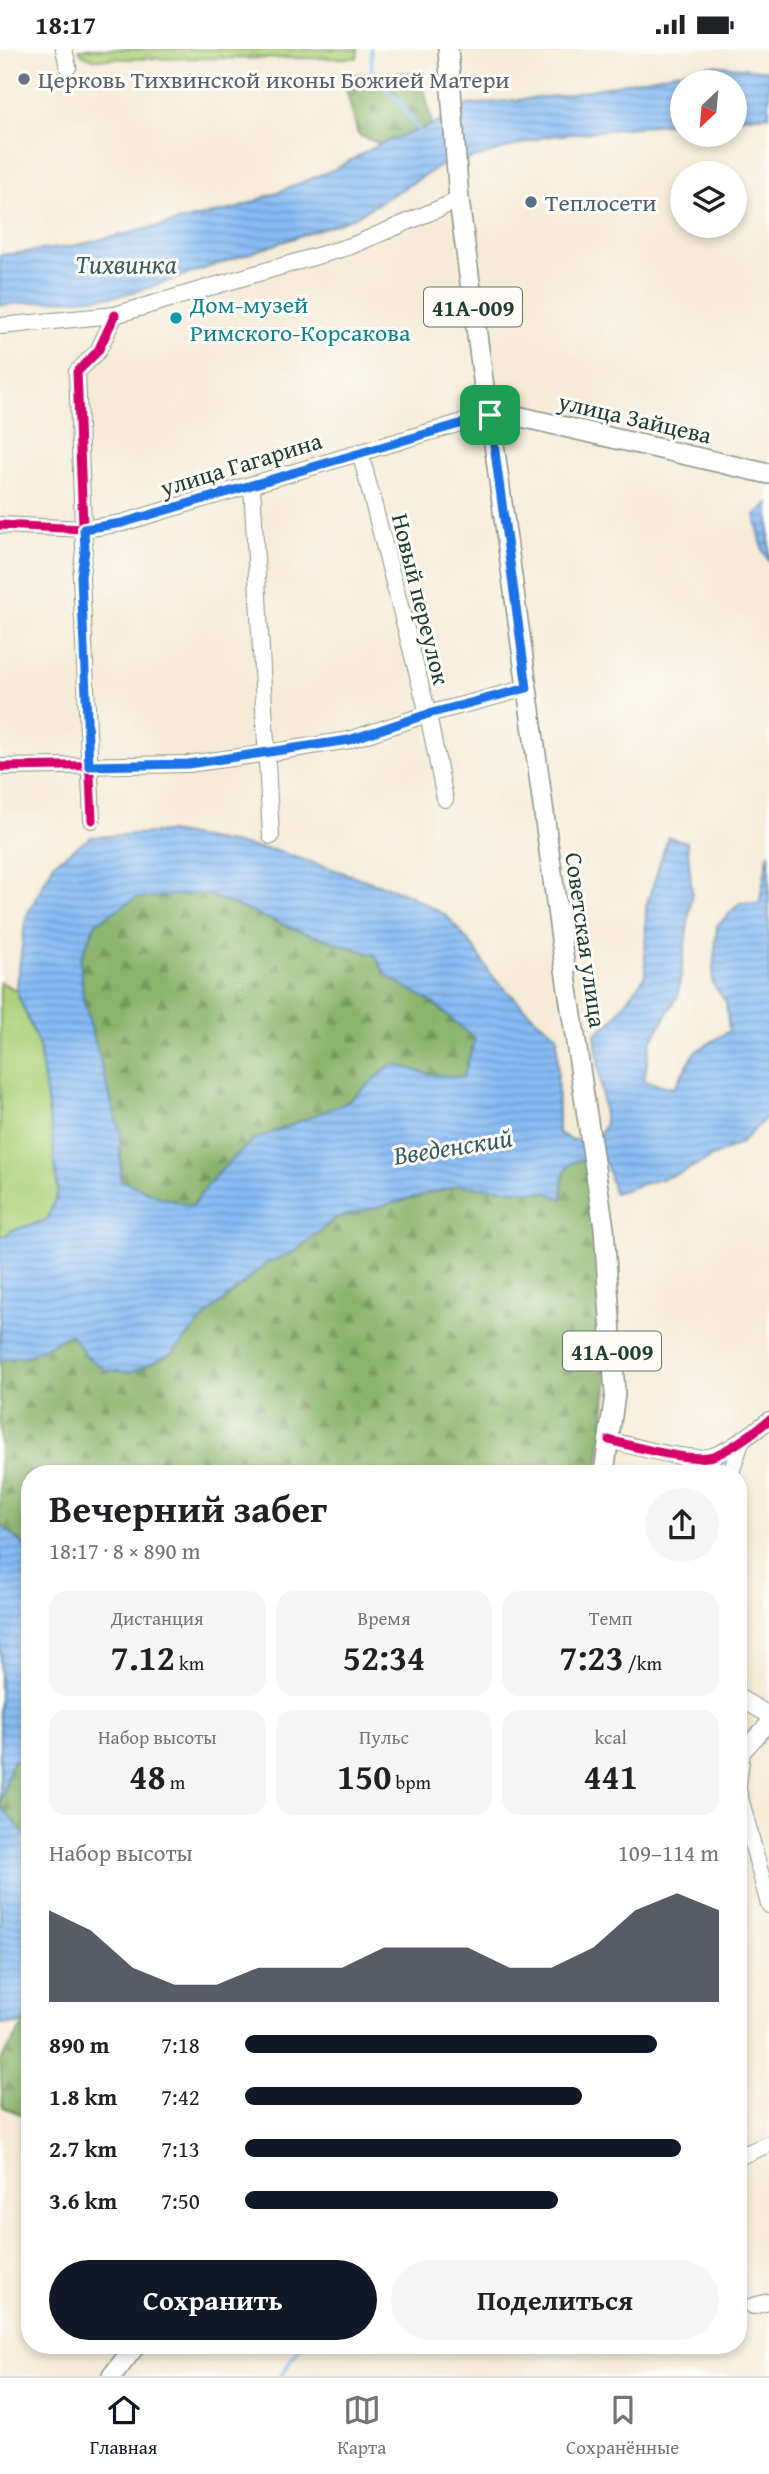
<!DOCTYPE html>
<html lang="ru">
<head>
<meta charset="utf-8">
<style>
	:root { --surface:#fff; --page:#f6f6f6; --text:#202124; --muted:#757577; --line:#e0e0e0; --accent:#111827 }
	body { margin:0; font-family:"Gentium Book Plus",serif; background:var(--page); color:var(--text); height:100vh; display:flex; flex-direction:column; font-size:26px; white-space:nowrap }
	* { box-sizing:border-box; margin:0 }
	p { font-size:23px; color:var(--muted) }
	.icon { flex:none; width:38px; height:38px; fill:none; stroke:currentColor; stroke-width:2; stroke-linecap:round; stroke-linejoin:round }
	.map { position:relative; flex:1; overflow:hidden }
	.sheet { position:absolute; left:21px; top:1416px; width:726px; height:889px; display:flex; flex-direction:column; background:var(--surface); border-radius:28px; box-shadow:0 4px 10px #0003 }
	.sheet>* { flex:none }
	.needle { width:46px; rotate:206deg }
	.tools { position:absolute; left:670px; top:21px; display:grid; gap:14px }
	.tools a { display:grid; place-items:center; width:77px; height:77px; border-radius:50%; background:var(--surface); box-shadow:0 4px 10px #0003; font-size:35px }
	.pin { position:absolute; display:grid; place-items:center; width:60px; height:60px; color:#fff; margin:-30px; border-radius:14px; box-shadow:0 4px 10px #0006 }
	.round { display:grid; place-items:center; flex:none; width:74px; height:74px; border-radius:37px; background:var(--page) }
	.head { display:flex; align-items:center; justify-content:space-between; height:119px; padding:0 28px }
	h1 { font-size:38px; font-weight:800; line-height:52px }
	.figures { display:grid; grid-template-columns:repeat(3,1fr); gap:10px; height:119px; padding:7px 28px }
	.figures div { display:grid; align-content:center; border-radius:18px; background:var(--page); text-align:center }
	.figures b { font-size:35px; font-weight:800 }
	.figures small { font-size:19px; font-weight:400 }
	.figures p { font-size:19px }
	.chart { height:196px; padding:14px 28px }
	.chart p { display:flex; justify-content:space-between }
	.chart svg { width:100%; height:126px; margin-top:7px; fill:var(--accent); opacity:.7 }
	.button { display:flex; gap:14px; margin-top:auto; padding:14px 28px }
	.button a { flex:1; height:80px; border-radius:42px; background:var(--accent); color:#fff; font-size:28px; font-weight:800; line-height:80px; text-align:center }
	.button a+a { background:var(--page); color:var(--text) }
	ul { padding:0 28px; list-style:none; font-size:23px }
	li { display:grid; grid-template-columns:112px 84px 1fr; align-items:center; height:52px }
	li i { height:18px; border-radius:9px; background:var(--accent) }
	.status { display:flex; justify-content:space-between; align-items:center; height:49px; padding:0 35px; background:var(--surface); direction:ltr }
	.status svg { height:19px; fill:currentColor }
	.tabs { display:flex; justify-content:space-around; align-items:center; height:98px; border-top:2px solid var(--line); background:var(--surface); font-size:19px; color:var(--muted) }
	.tabs a { display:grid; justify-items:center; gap:4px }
	.tabs .on { color:var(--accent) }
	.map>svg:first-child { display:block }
	.green { fill:#aed27c; stroke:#668858; stroke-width:2 }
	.forest { fill:url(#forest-firs); stroke:#547850; stroke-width:2 }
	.park { fill:url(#park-crowns); stroke:#668858; stroke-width:2 }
	.water { fill:url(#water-rules); stroke:#537c94; stroke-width:2; fill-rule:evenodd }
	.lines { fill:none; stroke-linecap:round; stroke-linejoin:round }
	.stream { stroke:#87bbf5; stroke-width:3.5 }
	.minor-casing { stroke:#8a9486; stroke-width:18 }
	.major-casing { stroke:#8a9486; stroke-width:22 }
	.minor { stroke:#fff; stroke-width:16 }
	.major { stroke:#fff; stroke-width:19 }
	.cycleway-casing { stroke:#fdfcf7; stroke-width:13 }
	.cycleway { stroke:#d6006c; stroke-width:9 }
	.route-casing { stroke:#fff; stroke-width:14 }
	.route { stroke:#1a73e8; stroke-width:9 }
	.worship-dot { fill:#6b7280; stroke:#fdfcf7; stroke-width:2.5 }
	.service-dot { fill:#5c6f8a; stroke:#fdfcf7; stroke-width:2.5 }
	.culture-dot { fill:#0f9aa8; stroke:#fdfcf7; stroke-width:2.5 }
	.labels { text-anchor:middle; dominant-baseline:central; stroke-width:6; stroke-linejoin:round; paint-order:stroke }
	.shield { fill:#fdfcf7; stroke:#62766e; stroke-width:2 }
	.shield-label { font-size:23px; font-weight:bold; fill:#1f3d34 }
	.worship-label { font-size:24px; fill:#5b616d; stroke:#fdfcf7; text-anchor:start }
	.service-label { font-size:24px; fill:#4e5e75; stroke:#fdfcf7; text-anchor:start }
	.culture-label { font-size:24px; fill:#0d838f; stroke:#fdfcf7; text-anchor:start }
	.street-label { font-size:24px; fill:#1f3d34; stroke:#fdfcf7 }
	.water-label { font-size:26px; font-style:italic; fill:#395c64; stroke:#fdfcf7 }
</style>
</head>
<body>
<div class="status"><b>18:17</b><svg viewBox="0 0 49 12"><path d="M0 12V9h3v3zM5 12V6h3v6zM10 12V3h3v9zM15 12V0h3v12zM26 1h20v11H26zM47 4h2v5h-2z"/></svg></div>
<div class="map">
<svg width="769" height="2327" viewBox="0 0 769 2327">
	<defs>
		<pattern id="forest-firs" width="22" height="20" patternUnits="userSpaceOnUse" patternTransform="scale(1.75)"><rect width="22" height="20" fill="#8ab46c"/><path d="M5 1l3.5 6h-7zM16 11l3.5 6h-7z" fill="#70945a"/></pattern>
		<pattern id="park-crowns" width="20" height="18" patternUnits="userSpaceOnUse" patternTransform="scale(1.75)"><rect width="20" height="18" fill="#aed27c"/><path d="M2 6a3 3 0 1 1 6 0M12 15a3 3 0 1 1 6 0" fill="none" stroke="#95b56c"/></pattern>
		<pattern id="water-rules" width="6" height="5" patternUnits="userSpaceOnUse" patternTransform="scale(1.75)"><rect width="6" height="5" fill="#87bbf5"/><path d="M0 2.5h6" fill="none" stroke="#6e99c7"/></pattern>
	</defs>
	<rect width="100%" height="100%" fill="#fdfcf7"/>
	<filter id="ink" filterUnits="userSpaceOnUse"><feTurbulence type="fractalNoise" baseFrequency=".0143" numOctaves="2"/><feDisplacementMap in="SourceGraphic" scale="14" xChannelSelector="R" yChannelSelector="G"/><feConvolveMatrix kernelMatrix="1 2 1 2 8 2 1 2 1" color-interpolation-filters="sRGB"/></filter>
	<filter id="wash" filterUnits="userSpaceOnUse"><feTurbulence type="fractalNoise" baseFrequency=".00686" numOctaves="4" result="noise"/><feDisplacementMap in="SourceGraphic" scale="28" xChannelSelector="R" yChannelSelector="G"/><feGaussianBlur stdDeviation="1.57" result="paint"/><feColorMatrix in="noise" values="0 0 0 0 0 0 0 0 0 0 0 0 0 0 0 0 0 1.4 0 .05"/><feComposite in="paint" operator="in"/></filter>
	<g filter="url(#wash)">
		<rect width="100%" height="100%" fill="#f6ebd7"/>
		<polygon class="green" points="0,933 16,941 39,997 52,1085 58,1143 47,1171 14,1181 0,1189"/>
		<g class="forest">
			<polygon points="413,24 423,33 432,76 380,95 358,86 345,36 354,25"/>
			<polygon points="206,845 297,881 375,906 386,926 433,954 475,990 463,1028 428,1025 392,1015 346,1054 253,1091 215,1127 192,1157 160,1148 121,1131 120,1083 83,949 80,910 96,874 136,849"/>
			<path d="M589,1109L612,1290L598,1424H30V1502L5,1479L0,1477V1312L31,1306L71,1284L86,1307L172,1305L209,1264L268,1213L296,1202L336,1169L460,1136L547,1144L562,1150C562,1125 560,1114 589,1109Z"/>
			<polygon points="28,1710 30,1713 30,1795 28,1789 0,1756 12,1712"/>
			<polygon points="30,1966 30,2069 3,2058 0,2012"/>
		</g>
		<polygon class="park" points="78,0 358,0 357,9 93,10 82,5"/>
		<g class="water">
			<polygon points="714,16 769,22 769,66 735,69 735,33 682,33 682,73 544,88 478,108 442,116 355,168 145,240 117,247 0,256 0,206 68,198 238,159 335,120 380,95 432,76 467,56 566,46"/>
			<polygon points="769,454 769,513 763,502 755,466"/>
			<path d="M168,783L277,802L405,844L446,866L476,901L490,925L535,969L557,986L558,1084L572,1091L600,1086L605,1075L595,985L613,971L645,927L646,858L668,788L687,793L692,845L678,947L650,994L644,1032L674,1039L695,1003L729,982L726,953L712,934L717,877L740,854L759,855L769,804V1066L741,1094L680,1124L614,1144L606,1114C571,1104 560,1115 563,1150L547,1144L460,1136L336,1169L296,1202L268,1213L209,1264L172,1305L132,1323L106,1321L86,1307L71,1285L31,1306L0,1312V1189L14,1181L47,1171L58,1143L52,1085L39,997L16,941L26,868L55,813L91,788ZM206,845L297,881L375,906L386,926L433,954L475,990L463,1028L428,1025L393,1015L346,1054L253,1091L215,1127L192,1157L160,1148L121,1131L120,1083L83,949L80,910L96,874L136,849Z"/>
			<polygon points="0,1477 5,1479 30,1502 30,1713 28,1710 12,1712 0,1756 28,1789 30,1795 30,1966 22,1975 0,1975"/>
		</g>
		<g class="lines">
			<g class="stream">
				<polyline points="371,0 372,25 401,55 421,85"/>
				<polyline points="281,2327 301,2296"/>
			</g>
		</g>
	</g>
	<g filter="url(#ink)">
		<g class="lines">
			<g class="minor-casing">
				<g id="minor">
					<polyline points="64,0 68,18"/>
					<polyline points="0,277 115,266 351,197 459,151"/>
					<polyline points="360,403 428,665 445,750"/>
					<polyline points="252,436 271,787"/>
					<polyline points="0,476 84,480 122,474 490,365"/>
					<polyline points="0,718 188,715 268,704 349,691 428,665 527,639"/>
					<polyline points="92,771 81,527 84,501 77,323 98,302 115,266"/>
					<path d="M609,1391C633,1397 690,1414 713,1407C732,1400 753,1384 769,1371"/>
					<polyline points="731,1424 742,1390"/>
					<polyline points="738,1648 769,1666"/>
					<polyline points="738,1736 742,1703 769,1674"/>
					<polyline points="738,1741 769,1856"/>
					<polyline points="738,2108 769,2095"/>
					<polyline points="753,2257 769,2253"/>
				</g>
			</g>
			<g class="major-casing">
				<g id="major">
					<polyline points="448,0 459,151 484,338 490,365 566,927 604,1179 615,1345 604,1424"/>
					<polyline points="490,365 517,367 769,425"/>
					<polyline points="112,2327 136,2296"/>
				</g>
			</g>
			<use href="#minor" class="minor"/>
			<use href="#major" class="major"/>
			<g class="cycleway-casing">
				<g id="cycleway">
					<polyline points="0,476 84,480 122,474 490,365"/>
					<polyline points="0,718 188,715 268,704 349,691 428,665 527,639"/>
					<polyline points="92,771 81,527 84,501 77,323 98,302 115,266"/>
					<path d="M609,1391C633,1397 690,1414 713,1407C732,1400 753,1384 769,1371"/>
				</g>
			</g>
			<use href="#cycleway" class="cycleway"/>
		</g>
	</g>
	<g class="lines" filter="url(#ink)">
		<g class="route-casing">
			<polygon id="route" points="490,366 527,639 428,665 349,691 188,715 89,717 81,527 85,501 84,480 122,474"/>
		</g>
		<use href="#route" class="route"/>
	</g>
	<circle class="worship-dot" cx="24" cy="30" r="7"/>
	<circle class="service-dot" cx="531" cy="153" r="7"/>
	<circle class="culture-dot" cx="176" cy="269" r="7"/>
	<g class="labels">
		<g class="shield">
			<rect x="424" y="238.5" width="98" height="39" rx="5"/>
			<rect x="563" y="1282.5" width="98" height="39" rx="5"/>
		</g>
		<g class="shield-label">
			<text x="473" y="258">41А-009</text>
			<text x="612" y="1302">41А-009</text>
		</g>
		<g class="worship-label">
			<text x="38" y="30">Церковь Тихвинской иконы Божией Матери</text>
		</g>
		<g class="service-label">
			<text x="545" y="153">Теплосети</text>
		</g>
		<g class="culture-label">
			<text x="190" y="255">Дом-музей<tspan x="190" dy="28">Римского-Корсакова</tspan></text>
		</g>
		<g class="street-label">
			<text transform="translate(635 369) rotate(13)">улица Зайцева</text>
			<text transform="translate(241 415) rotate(-17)">улица Гагарина</text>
			<text transform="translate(421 550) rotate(76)">Новый переулок</text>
			<text transform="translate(586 891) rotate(82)">Советская улица</text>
		</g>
		<g class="water-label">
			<text x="126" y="214">Тихвинка</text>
			<text transform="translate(453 1097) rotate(-9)">Введенский</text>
		</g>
	</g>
</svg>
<div class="tools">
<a><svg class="needle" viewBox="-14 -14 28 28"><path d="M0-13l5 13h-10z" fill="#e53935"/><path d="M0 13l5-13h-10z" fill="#757577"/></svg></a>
<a><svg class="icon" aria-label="layers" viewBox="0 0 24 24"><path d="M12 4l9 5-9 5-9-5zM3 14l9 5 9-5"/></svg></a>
</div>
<div class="pin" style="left:490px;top:366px;background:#1e9e55"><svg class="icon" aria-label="arrive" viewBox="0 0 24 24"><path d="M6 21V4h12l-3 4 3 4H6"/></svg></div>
<section class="sheet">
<div class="head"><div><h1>Вечерний забег</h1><p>18:17 · 8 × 890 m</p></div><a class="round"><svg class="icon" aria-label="share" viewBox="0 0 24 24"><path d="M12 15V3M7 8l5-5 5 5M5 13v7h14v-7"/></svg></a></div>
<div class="figures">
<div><p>Дистанция</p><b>7.12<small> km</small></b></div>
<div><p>Время</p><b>52:34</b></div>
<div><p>Темп</p><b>7:23<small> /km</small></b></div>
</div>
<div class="figures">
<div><p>Набор высоты</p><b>48<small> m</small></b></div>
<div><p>Пульс</p><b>150<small> bpm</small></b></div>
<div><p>kcal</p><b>441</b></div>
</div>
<div class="chart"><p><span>Набор высоты</span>109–114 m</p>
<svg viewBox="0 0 160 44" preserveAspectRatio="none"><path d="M0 44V12L10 19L20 32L30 38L40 38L50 32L60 32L70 32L80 25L90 25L100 25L110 32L120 32L130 25L140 12L150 6L160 12V44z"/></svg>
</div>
<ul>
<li><b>890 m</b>7:18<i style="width:87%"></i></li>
<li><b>1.8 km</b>7:42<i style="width:71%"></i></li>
<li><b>2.7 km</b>7:13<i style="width:92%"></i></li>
<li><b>3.6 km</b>7:50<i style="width:66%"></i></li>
</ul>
<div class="button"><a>Сохранить</a><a>Поделиться</a></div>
</section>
</div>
<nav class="tabs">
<a class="on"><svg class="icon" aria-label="home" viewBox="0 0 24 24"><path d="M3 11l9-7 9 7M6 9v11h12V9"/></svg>Главная</a>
<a><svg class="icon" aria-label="map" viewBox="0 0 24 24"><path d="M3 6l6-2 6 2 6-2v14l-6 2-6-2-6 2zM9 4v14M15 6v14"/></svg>Карта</a>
<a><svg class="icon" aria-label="saved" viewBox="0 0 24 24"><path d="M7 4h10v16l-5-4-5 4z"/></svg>Сохранённые</a>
</nav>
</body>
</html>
